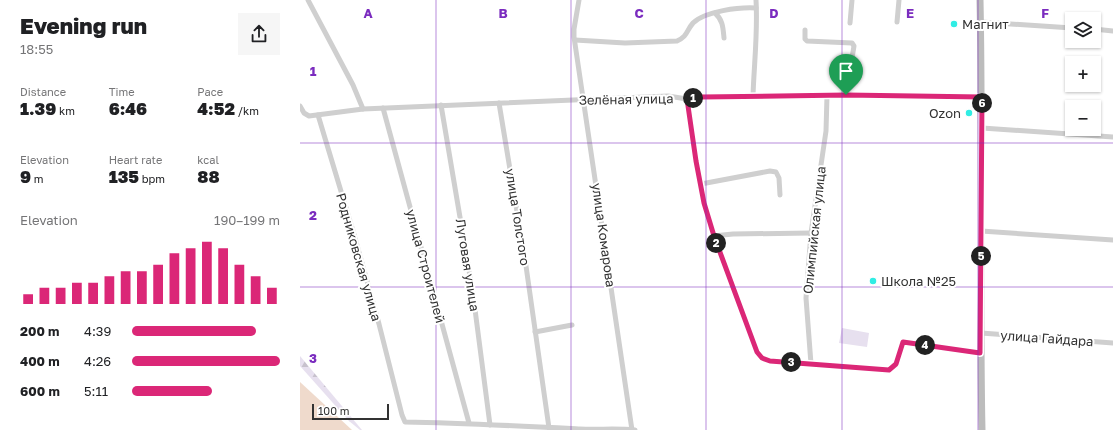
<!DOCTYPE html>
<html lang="en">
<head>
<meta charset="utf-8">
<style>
	:root { --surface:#fff; --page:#f6f6f6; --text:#202124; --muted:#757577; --accent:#db2777 }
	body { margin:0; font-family:"Golos Text",sans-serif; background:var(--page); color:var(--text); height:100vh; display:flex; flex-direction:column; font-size:15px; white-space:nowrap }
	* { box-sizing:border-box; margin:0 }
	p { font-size:13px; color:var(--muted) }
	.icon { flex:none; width:22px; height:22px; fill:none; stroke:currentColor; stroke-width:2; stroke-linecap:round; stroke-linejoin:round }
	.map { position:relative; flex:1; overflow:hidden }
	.details { display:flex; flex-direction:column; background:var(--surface); width:300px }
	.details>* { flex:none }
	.buttons { position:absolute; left:765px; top:12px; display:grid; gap:8px }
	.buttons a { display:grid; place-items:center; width:36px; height:36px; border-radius:0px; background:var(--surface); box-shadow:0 1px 3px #0004; font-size:20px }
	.scale { position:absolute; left:12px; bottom:10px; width:77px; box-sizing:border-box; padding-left:4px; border:2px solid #323232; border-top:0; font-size:11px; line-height:14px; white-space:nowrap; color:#323232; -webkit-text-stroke:3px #fff; paint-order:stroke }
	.pin { position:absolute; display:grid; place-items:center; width:34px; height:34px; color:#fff; margin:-41px -17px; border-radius:50% 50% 50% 0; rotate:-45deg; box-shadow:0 0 4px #0007 }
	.pin .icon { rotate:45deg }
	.km { position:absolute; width:20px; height:20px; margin:-10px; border-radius:50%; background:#222; color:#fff; font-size:11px; line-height:20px; text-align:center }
	.round { display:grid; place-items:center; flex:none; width:42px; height:42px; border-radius:0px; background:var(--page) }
	.headline { display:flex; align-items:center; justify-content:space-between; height:68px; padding:0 20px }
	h1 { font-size:22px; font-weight:800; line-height:30px }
	.stats { display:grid; grid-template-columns:repeat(3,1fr); gap:6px; height:68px; padding:4px 20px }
	.stats div { display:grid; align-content:center }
	.stats b { font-size:17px; font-weight:800 }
	.stats small { font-size:11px; font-weight:400 }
	.stats p { font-size:11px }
	.chart { height:112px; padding:8px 20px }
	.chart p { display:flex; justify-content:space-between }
	.chart svg { width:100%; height:72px; margin-top:4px; stroke:var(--accent); stroke-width:6 }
	ul { padding:0 20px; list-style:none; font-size:13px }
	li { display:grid; grid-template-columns:64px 48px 1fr; align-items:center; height:30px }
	li i { height:10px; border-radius:5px; background:var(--accent) }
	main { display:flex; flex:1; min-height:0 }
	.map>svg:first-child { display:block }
	.forest { fill:url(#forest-firs) }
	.garden { fill:#e7e0ef }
	.water { fill:#efdacc }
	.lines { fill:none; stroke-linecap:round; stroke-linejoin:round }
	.minor { stroke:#cfcfcf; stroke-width:5 }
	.secondary { stroke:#bcbcbc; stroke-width:7 }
	.route-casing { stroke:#fff; stroke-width:8 }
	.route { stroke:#db2777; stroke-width:5 }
	.grid { fill:none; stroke:#7b2cbf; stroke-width:1; stroke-opacity:0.55 }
	.poi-dot { fill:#30ede4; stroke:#fff; stroke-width:1.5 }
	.labels { text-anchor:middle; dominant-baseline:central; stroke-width:4; stroke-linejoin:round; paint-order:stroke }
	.poi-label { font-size:13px; fill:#323232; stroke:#fff; text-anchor:start }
	.street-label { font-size:13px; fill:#323232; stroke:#fff }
	.grid-label { font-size:13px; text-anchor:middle; font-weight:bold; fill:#7b2cbf; stroke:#fff; stroke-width:4; stroke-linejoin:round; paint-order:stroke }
</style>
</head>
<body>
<main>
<section class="details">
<div class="headline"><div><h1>Evening run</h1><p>18:55</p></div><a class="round"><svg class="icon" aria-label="share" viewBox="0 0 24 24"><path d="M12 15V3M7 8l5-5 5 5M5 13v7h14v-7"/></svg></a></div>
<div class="stats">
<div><p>Distance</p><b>1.39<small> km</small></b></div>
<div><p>Time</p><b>6:46</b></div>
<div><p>Pace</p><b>4:52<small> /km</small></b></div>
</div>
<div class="stats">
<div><p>Elevation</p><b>9<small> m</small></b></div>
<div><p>Heart rate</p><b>135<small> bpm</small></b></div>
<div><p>kcal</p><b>88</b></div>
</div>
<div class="chart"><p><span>Elevation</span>190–199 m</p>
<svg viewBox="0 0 160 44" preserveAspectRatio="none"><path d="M5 44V38M15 44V34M25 44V34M35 44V31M45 44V31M55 44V27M65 44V24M75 44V24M85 44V20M95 44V13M105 44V10M115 44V6M125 44V10M135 44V20M145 44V27M155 44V34"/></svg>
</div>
<ul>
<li><b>200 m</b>4:39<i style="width:84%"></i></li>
<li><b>400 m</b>4:26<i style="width:100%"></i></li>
<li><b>600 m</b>5:11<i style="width:54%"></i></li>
</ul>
</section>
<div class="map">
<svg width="813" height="430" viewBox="0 0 813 430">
	<defs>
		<pattern id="forest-firs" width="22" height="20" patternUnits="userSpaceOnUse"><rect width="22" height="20" fill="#e7e0ef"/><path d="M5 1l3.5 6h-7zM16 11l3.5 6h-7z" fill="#c7c1cd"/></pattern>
	</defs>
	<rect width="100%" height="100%" fill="#fff"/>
	<polygon class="forest" points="0,356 62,430 60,430 49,421 0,366"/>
	<polygon class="garden" points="542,328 569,333 567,347 539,343"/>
	<polygon class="water" points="0,382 52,430 0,430"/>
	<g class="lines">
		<g class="minor">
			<polyline points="8,0 53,85 63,109"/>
			<polyline points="279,0 274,29 274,37 332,430"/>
			<path d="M415,13C423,20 423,28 424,38"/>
			<polyline points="597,22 599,0"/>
			<polyline points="681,22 772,28"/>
			<polyline points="550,23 552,0"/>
			<polyline points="794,29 813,31"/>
			<polyline points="505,30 505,39 507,41 552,43 554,46 546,95"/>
			<path d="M275,40L325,43L377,41C388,36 386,31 393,23C405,11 440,7 456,8"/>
			<path d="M453,96C454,64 458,32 456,0"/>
			<polyline points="387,99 396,161 404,203 413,236 457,352 463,359 470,361 589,371 596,364 603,342 680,353"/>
			<polyline points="199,103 226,266 249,428"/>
			<polyline points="141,105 173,294 190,425"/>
			<polyline points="0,106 4,113 9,116 63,109 368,96 387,99 401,97 546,95 682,97"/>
			<polyline points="83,108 169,423"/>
			<path d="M18,115L53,231L79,324L102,415L105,422C163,423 221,426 280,429C298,430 316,428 335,430"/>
			<polyline points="682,128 813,137"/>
			<polyline points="401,184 470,171 476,172 479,178 480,195"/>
			<polyline points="681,231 813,240"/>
			<polyline points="413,236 433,234 511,233"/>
			<polyline points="235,332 272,325"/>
			<polyline points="681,333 813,343"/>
			<polyline points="511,364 506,298 511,233 526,131 527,96"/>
		</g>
		<path class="secondary" d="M680,0C683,143 679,287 682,430"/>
	</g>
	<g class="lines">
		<g class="route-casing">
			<polygon id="route" points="546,95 682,97 680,353 603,342 596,364 589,370 470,361 462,358 457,352 414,236 404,203 396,161 387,99 401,97"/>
		</g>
		<use href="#route" class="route"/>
	</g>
	<path class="grid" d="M136,0V430M271,0V430M406,0V430M542,0V430M678,0V430M0,143H813M0,287H813"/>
	<g class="poi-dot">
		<circle cx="654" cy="24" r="4"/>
		<circle cx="669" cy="113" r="4"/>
		<circle cx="573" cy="281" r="4"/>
	</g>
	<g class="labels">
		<g class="poi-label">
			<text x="662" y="24">Магнит</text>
			<text x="661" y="113" text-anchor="end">Ozon</text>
			<text x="581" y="281">Школа №25</text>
		</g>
		<g class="street-label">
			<text transform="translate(326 99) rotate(-1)">Зелёная улица</text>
			<text transform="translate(218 217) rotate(81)">улица Толстого</text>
			<text transform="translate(514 230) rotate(-84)">Олимпийская улица</text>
			<text transform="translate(304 235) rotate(82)">улица Комарова</text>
			<text transform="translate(59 257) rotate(74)">Родниковская улица</text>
			<text transform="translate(168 265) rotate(81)">Луговая улица</text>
			<text transform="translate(126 266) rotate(75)">улица Строителей</text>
			<text transform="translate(747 338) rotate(4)">улица Гайдара</text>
		</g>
	</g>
	<g class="grid-label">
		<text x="68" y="18">A</text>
		<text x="203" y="18">B</text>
		<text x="339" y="18">C</text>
		<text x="474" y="18">D</text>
		<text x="610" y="18">E</text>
		<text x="745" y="18">F</text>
		<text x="13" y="76">1</text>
		<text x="13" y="220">2</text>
		<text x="13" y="363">3</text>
	</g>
</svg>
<div class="buttons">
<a><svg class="icon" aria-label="layers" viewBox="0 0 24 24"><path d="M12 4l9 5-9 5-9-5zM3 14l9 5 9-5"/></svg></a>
<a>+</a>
<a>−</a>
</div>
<div class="scale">100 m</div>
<div class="pin" style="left:546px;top:95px;background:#1e9e55"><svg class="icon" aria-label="arrive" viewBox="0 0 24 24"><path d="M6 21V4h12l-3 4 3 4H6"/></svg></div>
<b class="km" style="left:393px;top:98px">1</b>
<b class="km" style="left:416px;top:243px">2</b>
<b class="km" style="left:491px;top:362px">3</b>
<b class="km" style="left:625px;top:345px">4</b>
<b class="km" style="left:681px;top:256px">5</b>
<b class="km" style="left:682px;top:103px">6</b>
</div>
</main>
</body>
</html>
